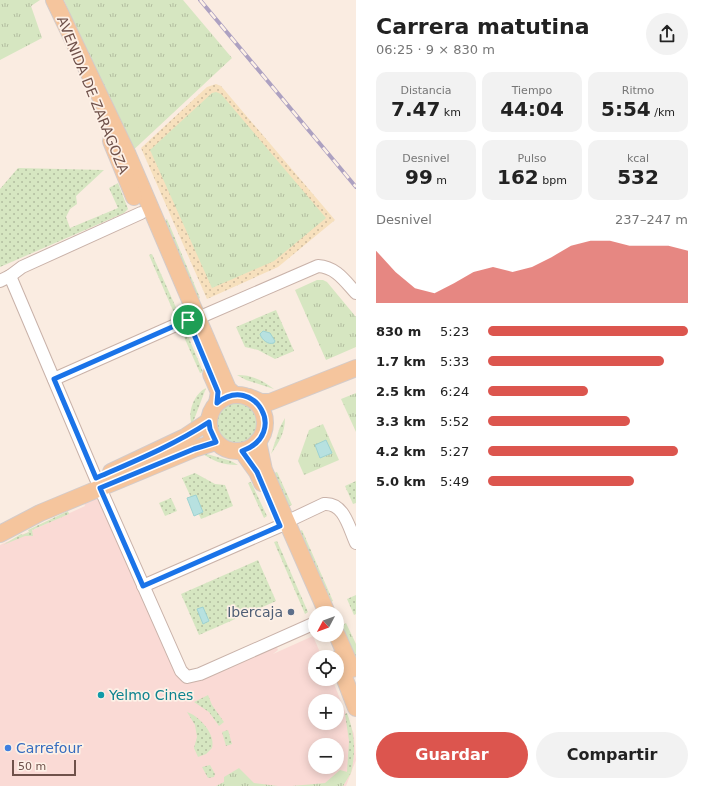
<!DOCTYPE html>
<html lang="es">
<head>
<meta charset="utf-8">
<style>
	:root { --surface:#fff; --page:#f2f2f2; --text:#222; --muted:#767676; --accent:#dc554e }
	body { margin:0; font-family:"DejaVu Sans",sans-serif; background:var(--page); color:var(--text); height:100vh; display:flex; flex-direction:column; font-size:15px; white-space:nowrap }
	* { box-sizing:border-box; margin:0 }
	p { font-size:13px; color:var(--muted) }
	.icon { flex:none; width:22px; height:22px; fill:none; stroke:currentColor; stroke-width:2; stroke-linecap:round; stroke-linejoin:round }
	.map { position:relative; flex:1; overflow:hidden }
	.details { display:flex; flex-direction:column; background:var(--surface); width:352px }
	.details>* { flex:none }
	.needle { width:26px; rotate:229deg }
	.buttons { position:absolute; left:308px; top:606px; display:grid; gap:8px }
	.buttons a { display:grid; place-items:center; width:36px; height:36px; border-radius:50%; background:var(--surface); box-shadow:0 2px 10px #0003; font-size:20px }
	.scale { position:absolute; left:12px; bottom:10px; width:64px; box-sizing:border-box; padding-left:4px; border:2px solid #6f514a; border-top:0; font-size:11px; line-height:14px; white-space:nowrap; color:#6f514a; -webkit-text-stroke:3px #fdf0e6; paint-order:stroke }
	.pin { position:absolute; display:grid; place-items:center; width:34px; height:34px; color:#fff; margin:-17px; border:2px solid #fff; border-radius:50%; box-shadow:0 1px 4px #0007 }
	.round { display:grid; place-items:center; flex:none; width:42px; height:42px; border-radius:21px; background:var(--page) }
	.headline { display:flex; align-items:center; justify-content:space-between; height:68px; padding:0 20px }
	h1 { font-size:22px; font-weight:700; line-height:30px }
	.stats { display:grid; grid-template-columns:repeat(3,1fr); gap:6px; height:68px; padding:4px 20px }
	.stats div { display:grid; align-content:center; border-radius:10px; background:var(--page); text-align:center }
	.stats b { font-size:20px; font-weight:700 }
	.stats small { font-size:11px; font-weight:400 }
	.stats p { font-size:11px }
	.chart { height:112px; padding:8px 20px }
	.chart p { display:flex; justify-content:space-between }
	.chart svg { width:100%; height:72px; margin-top:4px; fill:var(--accent); opacity:.7 }
	.action { display:flex; gap:8px; margin-top:auto; padding:8px 20px }
	.action a { flex:1; height:46px; border-radius:24px; background:var(--accent); color:#fff; font-size:16px; font-weight:700; line-height:46px; text-align:center }
	.action a+a { background:var(--page); color:var(--text) }
	ul { padding:0 20px; list-style:none; font-size:13px }
	li { display:grid; grid-template-columns:64px 48px 1fr; align-items:center; height:30px }
	li i { height:10px; border-radius:5px; background:var(--accent) }
	main { display:flex; flex:1; min-height:0 }
	.map>svg:first-child { display:block }
	.commercial { fill:#fadad5; fill-rule:evenodd }
	.grass { fill:url(#grass-dots) }
	.sand { fill:url(#sand-dots) }
	.park { fill:url(#park-tufts) }
	.water { fill:#b7e1e0; stroke:#9ed2d1 }
	.lines { fill:none; stroke-linecap:round; stroke-linejoin:round }
	.minor-casing { stroke:#c9b2a9; stroke-width:14 }
	.major-casing { stroke:#d4cbc9; stroke-width:18 }
	.minor { stroke:#fff; stroke-width:12 }
	.major { stroke:#f5c59d; stroke-width:16 }
	.rail-casing { stroke:#ada1c1; stroke-width:4 }
	.rail { stroke:#fdf0e6; stroke-width:2.5; stroke-dasharray:8; stroke-linecap:butt }
	.route-casing { stroke:#fff; stroke-width:8 }
	.route { stroke:#1a73e8; stroke-width:5 }
	.service-dot { fill:#5c6f8a; stroke:#fdf0e6; stroke-width:1.5 }
	.culture-dot { fill:#0f9aa8; stroke:#fdf0e6; stroke-width:1.5 }
	.shop-dot { fill:#3f7fe0; stroke:#fdf0e6; stroke-width:1.5 }
	.labels { text-anchor:middle; dominant-baseline:central; stroke-width:3.5; stroke-linejoin:round; paint-order:stroke }
	.street-label { font-size:14px; fill:#6f514a; stroke:#fdf0e6 }
	.service-label { font-size:14px; fill:#4e5e75; stroke:#fdf0e6; text-anchor:end }
	.culture-label { font-size:14px; fill:#0d838f; stroke:#fdf0e6; text-anchor:start }
	.shop-label { font-size:14px; fill:#366cbe; stroke:#fdf0e6; text-anchor:start }
</style>
</head>
<body>
<main>
<div class="map">
<svg width="356" height="786" viewBox="0 0 356 786">
	<defs>
		<pattern id="grass-dots" width="8" height="8" patternUnits="userSpaceOnUse"><rect width="8" height="8" fill="#d6e6c1"/><path d="M2 2h.1M6 6h.1" fill="none" stroke="#b2bd9f" stroke-width="1.8" stroke-linecap="round"/></pattern>
		<pattern id="sand-dots" width="8" height="8" patternUnits="userSpaceOnUse"><rect width="8" height="8" fill="#f7e0bd"/><path d="M2 2h.1M6 6h.1" fill="none" stroke="#ccb89c" stroke-width="1.8" stroke-linecap="round"/></pattern>
		<pattern id="park-tufts" width="24" height="20" patternUnits="userSpaceOnUse"><rect width="24" height="20" fill="#d6e6c1"/><path d="M3 7l-1-3M5 7V3M7 7l1-3M15 17l-1-3M17 17v-4M19 17l1-3" fill="none" stroke="#b2bd9f"/></pattern>
	</defs>
	<rect width="100%" height="100%" fill="#faece1"/>
	<path class="commercial" d="M93,495L108,505L183,674L274,641L278,650L273,654L313,636L322,657H315V679H332L354,734L356,760L346,786H0V545L85,506L83,499ZM315,701H337V723H315ZM315,745H337V767H315Z"/>
	<g class="grass">
		<polygon points="18,168 104,170 76,196 77,204 70,209 66,217 70,228 118,208 109,188 118,183 128,209 124,213 0,267 0,189"/>
		<polygon points="167,219 200,298 198,299 164,221"/>
		<polygon points="152,254 178,312 174,313 149,255"/>
		<polygon points="276,310 294,351 275,359 258,350 245,347 236,327"/>
		<polygon points="188,336 203,372 200,373 184,337"/>
		<path d="M237,375C252,375 262,380 274,389L246,380Z"/>
		<path d="M206,388L192,425C187,412 194,394 206,388Z"/>
		<circle cx="238" cy="422" r="22"/>
		<path d="M285,418C285,433 279,442 271,454L280,427Z"/>
		<path d="M200,452L231,461L238,465C222,465 213,461 200,452Z"/>
		<polygon points="277,472 292,505 289,506 274,473"/>
		<polygon points="195,473 215,484 225,485 233,506 201,519 182,478"/>
		<polygon points="356,481 356,503 353,504 345,486"/>
		<polygon points="251,482 267,516 264,518 248,483"/>
		<polygon points="171,498 177,511 165,516 159,503"/>
		<polygon points="68,511 69,514 32,530 33,536 25,536 3,545 21,534 22,535 29,532 28,530"/>
		<polygon points="302,530 333,601 331,602 300,531"/>
		<polygon points="277,541 308,612 305,614 274,542"/>
		<polygon points="258,560 276,601 199,635 181,594"/>
		<polygon points="356,595 356,614 354,615 347,599"/>
		<polygon points="208,695 212,705 224,722 219,726 209,712 194,702"/>
		<path d="M187,712C199,716 216,734 212,748L206,754L198,757L194,748L197,737L195,725Z"/>
		<path d="M347,713C355,734 356,752 351,773L347,772L349,741L345,714Z"/>
		<polygon points="228,730 232,744 226,746 222,732"/>
		<polygon points="210,765 215,774 214,777 208,778 202,767"/>
	</g>
	<polygon class="sand" points="216,84 221,86 335,220 278,267 207,299 141,148 207,87"/>
	<g class="park">
		<polygon points="0,0 40,0 31,6 42,38 0,60"/>
		<polygon points="64,0 183,0 232,58 128,155"/>
		<polygon points="216,92 221,94 326,218 274,261 212,288 150,150 212,93"/>
		<polygon points="317,280 323,280 327,282 356,317 356,347 326,360 295,290"/>
		<polygon points="356,393 356,432 341,399"/>
		<polygon points="323,424 339,460 304,475 298,461 309,430"/>
		<polygon points="346,623 356,644 356,661 340,626"/>
		<polygon points="239,768 254,783 278,786 216,786 224,782 224,777"/>
		<polygon points="340,770 351,773 343,786 292,786 325,783"/>
	</g>
	<g class="water">
		<path d="M263,331L270,333L275,341L274,343C268,345 262,340 260,334Z"/>
		<polygon points="326,440 332,453 320,458 315,445"/>
		<polygon points="196,495 203,512 194,516 187,498"/>
		<polygon points="203,607 209,621 203,624 197,609"/>
	</g>
	<g class="lines">
		<g class="minor-casing">
			<g id="minor">
				<polyline points="10,276 96,479"/>
				<polyline points="0,281 10,276 22,267 141,213"/>
				<path d="M198,318L318,266C336,267 345,281 356,293"/>
				<polyline points="54,379 187,320"/>
				<polyline points="100,488 181,671 187,677 200,674 315,623"/>
				<path d="M286,522L324,504C344,502 349,528 356,543"/>
				<polyline points="143,586 280,526"/>
			</g>
		</g>
		<g class="major-casing">
			<g id="major">
				<polyline points="54,0 128,155 228,389 235,395"/>
				<polyline points="111,141 134,197"/>
				<polyline points="211,374 219,392 217,403"/>
				<circle cx="237" cy="423" r="28"/>
				<polyline points="249,397 261,402 270,402 356,368"/>
				<polyline points="258,441 264,470 327,613"/>
				<polyline points="242,451 257,472 262,483"/>
				<polyline points="111,472 185,437 209,421"/>
				<polyline points="0,534 40,513 194,449 216,442"/>
				<polyline points="337,635 352,669"/>
				<polyline points="337,659 356,708"/>
			</g>
		</g>
		<use href="#minor" class="minor"/>
		<use href="#major" class="major"/>
		<g class="rail-casing">
			<polyline id="rail" points="200,0 356,187"/>
		</g>
		<use href="#rail" class="rail"/>
	</g>
	<g class="lines">
		<g class="route-casing">
			<path id="route" d="M188,320L218,392L217,403C254,373 290,434 242,451L257,472L280,526L143,586L100,488L194,449L216,442L210,429L209,422C174,445 135,461 96,478L54,379Z"/>
		</g>
		<use href="#route" class="route"/>
	</g>
	<circle class="service-dot" cx="291" cy="612" r="4"/>
	<circle class="culture-dot" cx="101" cy="695" r="4"/>
	<circle class="shop-dot" cx="8" cy="748" r="4"/>
	<g class="labels">
		<g class="street-label">
			<text transform="translate(93 95) rotate(68)">AVENIDA DE ZARAGOZA</text>
		</g>
		<g class="service-label">
			<text x="283" y="612">Ibercaja</text>
		</g>
		<g class="culture-label">
			<text x="109" y="695">Yelmo Cines</text>
		</g>
		<g class="shop-label">
			<text x="16" y="748">Carrefour</text>
		</g>
	</g>
</svg>
<div class="buttons">
<a><svg class="needle" viewBox="-14 -14 28 28"><path d="M0-13l5 13h-10z" fill="#e53935"/><path d="M0 13l5-13h-10z" fill="#767676"/></svg></a>
<a><svg class="icon" aria-label="locate" viewBox="0 0 24 24"><circle cx="12" cy="12" r="6"/><path d="M12 2v4M12 18v4M2 12h4M18 12h4"/></svg></a>
<a>+</a>
<a>−</a>
</div>
<div class="scale">50 m</div>
<div class="pin" style="left:188px;top:320px;background:#1e9e55"><svg class="icon" aria-label="arrive" viewBox="0 0 24 24"><path d="M6 21V4h12l-3 4 3 4H6"/></svg></div>
</div>
<section class="details">
<div class="headline"><div><h1>Carrera matutina</h1><p>06:25 · 9 × 830 m</p></div><a class="round"><svg class="icon" aria-label="share" viewBox="0 0 24 24"><path d="M12 15V3M7 8l5-5 5 5M5 13v7h14v-7"/></svg></a></div>
<div class="stats">
<div><p>Distancia</p><b>7.47<small> km</small></b></div>
<div><p>Tiempo</p><b>44:04</b></div>
<div><p>Ritmo</p><b>5:54<small> /km</small></b></div>
</div>
<div class="stats">
<div><p>Desnivel</p><b>99<small> m</small></b></div>
<div><p>Pulso</p><b>162<small> bpm</small></b></div>
<div><p>kcal</p><b>532</b></div>
</div>
<div class="chart"><p><span>Desnivel</span>237–247 m</p>
<svg viewBox="0 0 160 44" preserveAspectRatio="none"><path d="M0 44V12L10 25L20 35L30 38L40 32L50 25L60 22L70 25L80 22L90 16L100 9L110 6L120 6L130 9L140 9L150 9L160 12V44z"/></svg>
</div>
<ul>
<li><b>830 m</b>5:23<i style="width:100%"></i></li>
<li><b>1.7 km</b>5:33<i style="width:88%"></i></li>
<li><b>2.5 km</b>6:24<i style="width:50%"></i></li>
<li><b>3.3 km</b>5:52<i style="width:71%"></i></li>
<li><b>4.2 km</b>5:27<i style="width:95%"></i></li>
<li><b>5.0 km</b>5:49<i style="width:73%"></i></li>
</ul>
<div class="action"><a>Guardar</a><a>Compartir</a></div>
</section>
</main>
</body>
</html>
